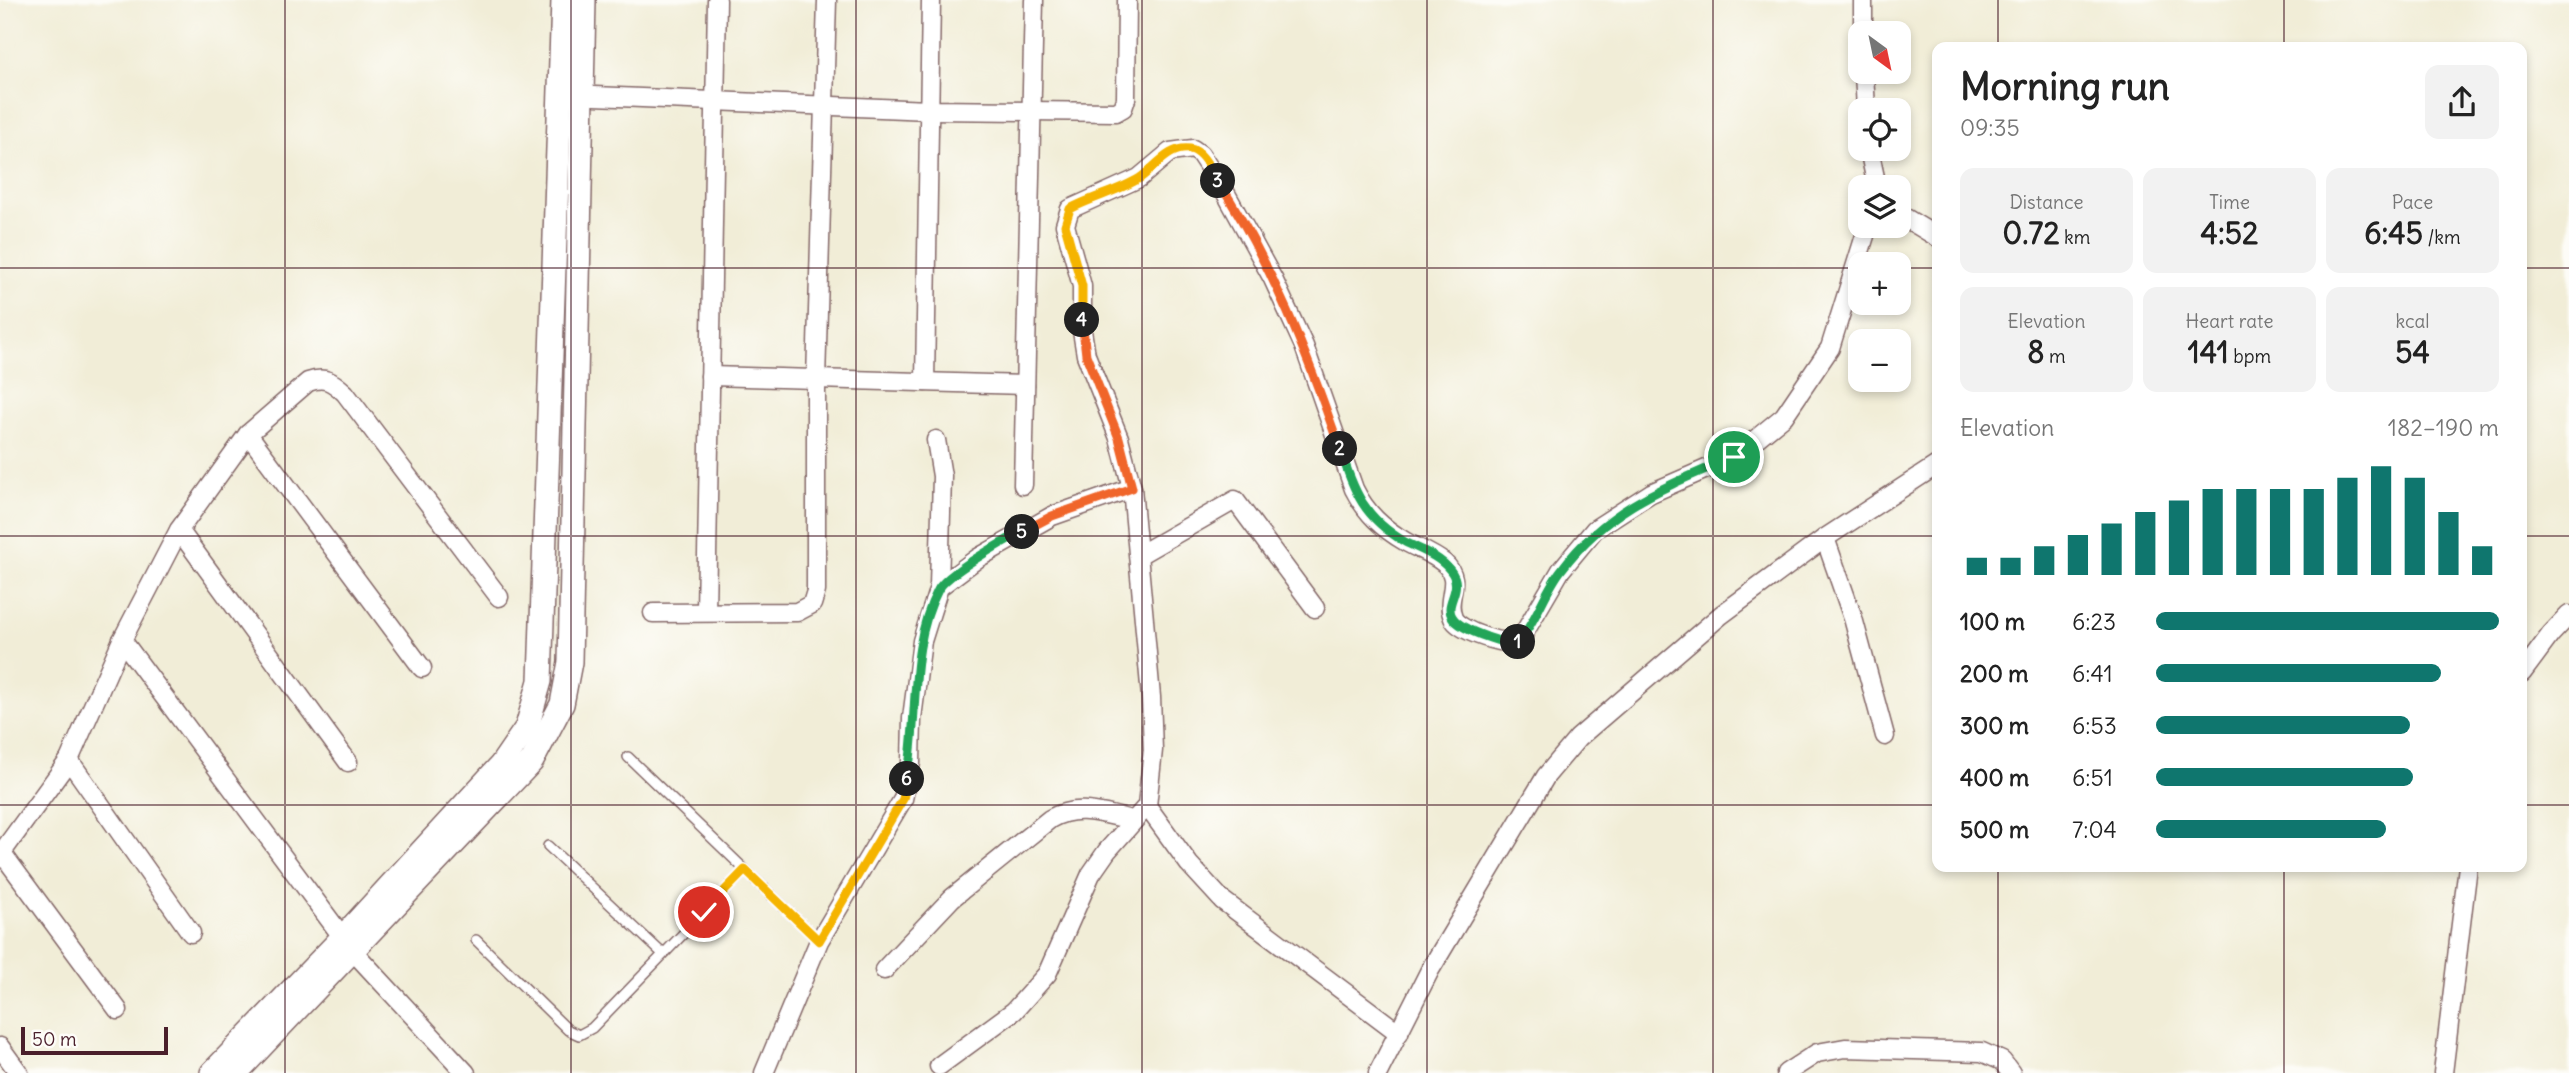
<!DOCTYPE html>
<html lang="en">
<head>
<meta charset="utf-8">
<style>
	:root { --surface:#fff; --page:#f2f2f2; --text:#222; --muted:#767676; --accent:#0f766e }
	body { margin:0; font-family:Delius,sans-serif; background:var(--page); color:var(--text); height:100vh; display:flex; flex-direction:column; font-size:26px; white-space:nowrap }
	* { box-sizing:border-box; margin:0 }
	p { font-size:23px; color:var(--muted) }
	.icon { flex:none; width:38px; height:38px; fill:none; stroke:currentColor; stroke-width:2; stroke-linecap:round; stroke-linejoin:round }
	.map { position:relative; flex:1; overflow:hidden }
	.drawer { position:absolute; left:1932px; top:42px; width:595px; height:830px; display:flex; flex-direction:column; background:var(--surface); border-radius:14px; box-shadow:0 4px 10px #0003 }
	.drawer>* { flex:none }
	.needle { width:46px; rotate:147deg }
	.buttons { position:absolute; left:1848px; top:21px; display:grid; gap:14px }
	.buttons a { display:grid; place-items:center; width:63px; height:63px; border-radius:14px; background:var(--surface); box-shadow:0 4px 10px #0003; font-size:35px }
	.scale { position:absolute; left:21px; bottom:18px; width:147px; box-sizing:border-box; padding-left:7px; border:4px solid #4a1f2b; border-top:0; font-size:19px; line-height:24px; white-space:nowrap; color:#4a1f2b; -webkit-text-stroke:5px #fdfcf7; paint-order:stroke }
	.pin { position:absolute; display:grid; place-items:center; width:60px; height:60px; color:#fff; margin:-30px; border:4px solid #fff; border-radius:50%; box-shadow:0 2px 7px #0007 }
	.km { position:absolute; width:35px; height:35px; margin:-18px; border-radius:50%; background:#222; color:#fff; font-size:19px; line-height:35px; text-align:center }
	.round { display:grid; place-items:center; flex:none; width:74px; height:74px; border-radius:14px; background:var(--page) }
	.overview { display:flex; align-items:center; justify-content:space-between; height:119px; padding:0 28px }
	h1 { font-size:38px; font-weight:700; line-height:52px }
	.metrics { display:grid; grid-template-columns:repeat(3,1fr); gap:10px; height:119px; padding:7px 28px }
	.metrics div { display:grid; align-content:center; border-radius:14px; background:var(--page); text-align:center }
	.metrics b { font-size:30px; font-weight:700 }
	.metrics small { font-size:19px; font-weight:400 }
	.metrics p { font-size:19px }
	.chart { height:196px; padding:14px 28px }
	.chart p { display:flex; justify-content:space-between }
	.chart svg { width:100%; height:126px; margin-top:7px; stroke:var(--accent); stroke-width:6 }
	ul { padding:0 28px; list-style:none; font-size:23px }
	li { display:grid; grid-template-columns:112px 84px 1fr; align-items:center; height:52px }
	li i { height:18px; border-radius:9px; background:var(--accent) }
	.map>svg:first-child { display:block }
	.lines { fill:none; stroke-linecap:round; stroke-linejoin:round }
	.service-casing { stroke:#846767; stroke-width:12 }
	.minor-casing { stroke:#846767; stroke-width:21 }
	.tertiary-casing { stroke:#846767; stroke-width:26 }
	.service { stroke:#fff; stroke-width:9 }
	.minor { stroke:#fff; stroke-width:18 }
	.tertiary { stroke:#fff; stroke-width:23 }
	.split-1-casing { stroke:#fff; stroke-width:14 }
	.split-2-casing { stroke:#fff; stroke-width:14 }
	.split-3-casing { stroke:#fff; stroke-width:14 }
	.split-4-casing { stroke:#fff; stroke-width:14 }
	.split-5-casing { stroke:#fff; stroke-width:14 }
	.split-6-casing { stroke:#fff; stroke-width:14 }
	.split-7-casing { stroke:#fff; stroke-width:14 }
	.split-1 { stroke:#22a559; stroke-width:9 }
	.split-2 { stroke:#22a559; stroke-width:9 }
	.split-3 { stroke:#f0652b; stroke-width:9 }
	.split-4 { stroke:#f5b400; stroke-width:9 }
	.split-5 { stroke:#f0652b; stroke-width:9 }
	.split-6 { stroke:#22a559; stroke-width:9 }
	.split-7 { stroke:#f5b400; stroke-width:9 }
	.grid { fill:none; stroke:#4a1f2b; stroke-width:2; stroke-opacity:0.55 }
</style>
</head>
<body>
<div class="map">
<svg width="2569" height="1073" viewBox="0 0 2569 1073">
	<rect width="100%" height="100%" fill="#fdfcf7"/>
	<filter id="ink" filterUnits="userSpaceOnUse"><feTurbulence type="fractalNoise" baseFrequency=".0143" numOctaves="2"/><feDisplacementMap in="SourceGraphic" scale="14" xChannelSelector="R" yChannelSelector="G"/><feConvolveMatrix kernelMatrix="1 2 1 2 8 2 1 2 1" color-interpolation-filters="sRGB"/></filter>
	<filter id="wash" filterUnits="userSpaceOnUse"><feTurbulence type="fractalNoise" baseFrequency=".00686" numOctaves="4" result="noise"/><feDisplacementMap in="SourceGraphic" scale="28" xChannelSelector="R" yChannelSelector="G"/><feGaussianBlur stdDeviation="1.57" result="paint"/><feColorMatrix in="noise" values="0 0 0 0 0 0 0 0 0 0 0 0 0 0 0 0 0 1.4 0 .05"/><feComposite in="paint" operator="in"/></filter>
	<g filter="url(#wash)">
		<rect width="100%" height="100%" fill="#f1edd7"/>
	</g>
	<g filter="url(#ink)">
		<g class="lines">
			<g class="service-casing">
				<g id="service">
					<polyline points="628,757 819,941"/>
					<polyline points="548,846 663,954"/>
					<polyline points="476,940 568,1030 579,1035 592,1028 745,870"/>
				</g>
			</g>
			<g class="minor-casing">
				<g id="minor">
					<polyline points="1863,0 1863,33"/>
					<polyline points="1864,72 1866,110"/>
					<polyline points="571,95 929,110 1116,112 1123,108 1126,99 1127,0"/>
					<polyline points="1869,149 1877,187"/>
					<polyline points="1899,214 1937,237"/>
					<polyline points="710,376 1025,385"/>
					<polyline points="925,382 931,0"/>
					<polyline points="248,434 422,668"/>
					<polyline points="936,440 942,476 939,587"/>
					<polyline points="1023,485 1034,0"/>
					<polyline points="179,530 348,762"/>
					<polyline points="1825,538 1853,618 1885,736"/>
					<polyline points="1139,555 1235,500 1315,608"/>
					<polyline points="706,612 717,0"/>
					<polyline points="653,613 797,612 812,604 816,591 816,380 827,0"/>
					<polyline points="122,640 352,950 466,1073"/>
					<polyline points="2522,673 2551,634 2569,615"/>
					<polyline points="69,760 191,933"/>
					<polyline points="1147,806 1189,864 1222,900 1399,1033"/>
					<polyline points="2,853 118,1010"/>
					<path d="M0,855L69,760L122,640L179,530L248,434L308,382C325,376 332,381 345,393L499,597"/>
					<path d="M884,970L952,898L1050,819C1077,803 1103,814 1132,820"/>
					<polyline points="0,1047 19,1073"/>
					<path d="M939,1066L1014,1011L1047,974L1091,874L1107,851L1147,806L1153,750L1151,697L1132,488L1119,438L1086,355L1082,331V286L1065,225L1070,209L1139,178L1170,152L1193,149L1200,154L1224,190L1273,279L1304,346L1354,489C1366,513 1382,528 1406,542C1419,549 1433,554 1444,563C1464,581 1444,597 1453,618C1458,631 1509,648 1520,640L1561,570L1595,529L1651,493L1734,457L1784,416L1830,348L1868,226"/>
					<polyline points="764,1073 819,941 903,799 911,763 912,718 922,641 939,587 978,558 1052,516 1132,488"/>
					<polyline points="1378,1073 1430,970 1546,776 1578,738 1721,615 1825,538 1937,465"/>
					<polyline points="1786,1073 1817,1053 1845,1048 1982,1052 2002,1061 2011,1073"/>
					<polyline points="2443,1073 2468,866"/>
				</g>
			</g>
			<g class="tertiary-casing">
				<g id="tertiary">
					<polyline points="212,1073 343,937 501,765 527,727 540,681 563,0"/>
					<polyline points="236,1073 532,761 562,704 570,662 584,0"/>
				</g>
			</g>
			<use href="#service" class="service"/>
			<use href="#minor" class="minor"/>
			<use href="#tertiary" class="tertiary"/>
		</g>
	</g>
	<g class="lines" filter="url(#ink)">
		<g class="split-1-casing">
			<path id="split-1" d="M1518,642C1535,624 1545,590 1562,569C1609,507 1665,487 1734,457"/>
		</g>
		<g class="split-2-casing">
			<path id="split-2" d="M1340,449C1355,493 1363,517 1405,542C1421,550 1439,556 1450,570C1472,597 1417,613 1487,637C1497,640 1507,646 1518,642"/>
		</g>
		<g class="split-3-casing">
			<path id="split-3" d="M1218,181C1272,264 1308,356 1340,449"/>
		</g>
		<g class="split-4-casing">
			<path id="split-4" d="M1082,320V286L1065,225L1070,209C1092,197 1119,191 1140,178C1156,167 1169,146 1190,149C1203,151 1211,171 1218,181"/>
		</g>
		<g class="split-5-casing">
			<polyline id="split-5" points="1022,532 1052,516 1132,488 1119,438 1086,355 1082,320"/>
		</g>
		<g class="split-6-casing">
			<path id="split-6" d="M907,779C919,718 908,647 938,590C946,574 1004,541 1022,532"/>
		</g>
		<g class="split-7-casing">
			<polyline id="split-7" points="704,912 745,870 819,941 903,799 907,779"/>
		</g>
		<use href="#split-1" class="split-1"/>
		<use href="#split-2" class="split-2"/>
		<use href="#split-3" class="split-3"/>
		<use href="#split-4" class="split-4"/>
		<use href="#split-5" class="split-5"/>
		<use href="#split-6" class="split-6"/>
		<use href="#split-7" class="split-7"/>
	</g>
	<path class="grid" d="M285,0V1073M571,0V1073M856,0V1073M1142,0V1073M1427,0V1073M1713,0V1073M1998,0V47M2284,0V47M0,268H1860M1899,268H1937M2522,268H2569M0,536H1937M2522,536H2569M0,805H1937M2522,805H2569M1998,866V1073M2284,866V1073"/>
</svg>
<div class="buttons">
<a><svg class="needle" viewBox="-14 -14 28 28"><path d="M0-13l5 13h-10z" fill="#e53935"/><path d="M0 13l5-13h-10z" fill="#767676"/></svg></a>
<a><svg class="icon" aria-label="locate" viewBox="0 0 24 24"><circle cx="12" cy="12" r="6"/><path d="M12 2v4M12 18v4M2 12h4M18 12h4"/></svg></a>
<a><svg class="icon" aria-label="layers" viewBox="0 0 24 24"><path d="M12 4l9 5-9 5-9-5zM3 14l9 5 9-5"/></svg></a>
<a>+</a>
<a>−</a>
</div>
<div class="scale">50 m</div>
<div class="pin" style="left:1734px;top:457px;background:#1e9e55"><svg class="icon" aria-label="arrive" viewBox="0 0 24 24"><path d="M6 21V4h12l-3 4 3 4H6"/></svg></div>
<div class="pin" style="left:704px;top:912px;background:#d93025"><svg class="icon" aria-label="check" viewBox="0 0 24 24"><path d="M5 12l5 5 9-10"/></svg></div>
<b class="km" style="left:1518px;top:642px">1</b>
<b class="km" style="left:1340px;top:449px">2</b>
<b class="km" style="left:1218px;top:181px">3</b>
<b class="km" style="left:1082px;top:320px">4</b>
<b class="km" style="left:1022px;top:532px">5</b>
<b class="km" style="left:907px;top:779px">6</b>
<section class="drawer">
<div class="overview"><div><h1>Morning run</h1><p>09:35</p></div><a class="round"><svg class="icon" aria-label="share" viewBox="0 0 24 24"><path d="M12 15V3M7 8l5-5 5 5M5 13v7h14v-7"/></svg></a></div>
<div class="metrics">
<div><p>Distance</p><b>0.72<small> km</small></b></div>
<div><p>Time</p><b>4:52</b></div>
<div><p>Pace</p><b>6:45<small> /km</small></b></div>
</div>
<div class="metrics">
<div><p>Elevation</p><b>8<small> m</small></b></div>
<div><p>Heart rate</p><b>141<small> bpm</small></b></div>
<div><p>kcal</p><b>54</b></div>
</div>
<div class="chart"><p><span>Elevation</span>182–190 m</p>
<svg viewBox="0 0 160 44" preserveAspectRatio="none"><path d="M5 44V38M15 44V38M25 44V34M35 44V30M45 44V26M55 44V22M65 44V18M75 44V14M85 44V14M95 44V14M105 44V14M115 44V10M125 44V6M135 44V10M145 44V22M155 44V34"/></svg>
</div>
<ul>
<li><b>100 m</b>6:23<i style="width:100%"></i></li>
<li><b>200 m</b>6:41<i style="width:83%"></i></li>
<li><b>300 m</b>6:53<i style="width:74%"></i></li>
<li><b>400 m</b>6:51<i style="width:75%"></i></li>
<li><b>500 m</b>7:04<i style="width:67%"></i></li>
</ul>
</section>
</div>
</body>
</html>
